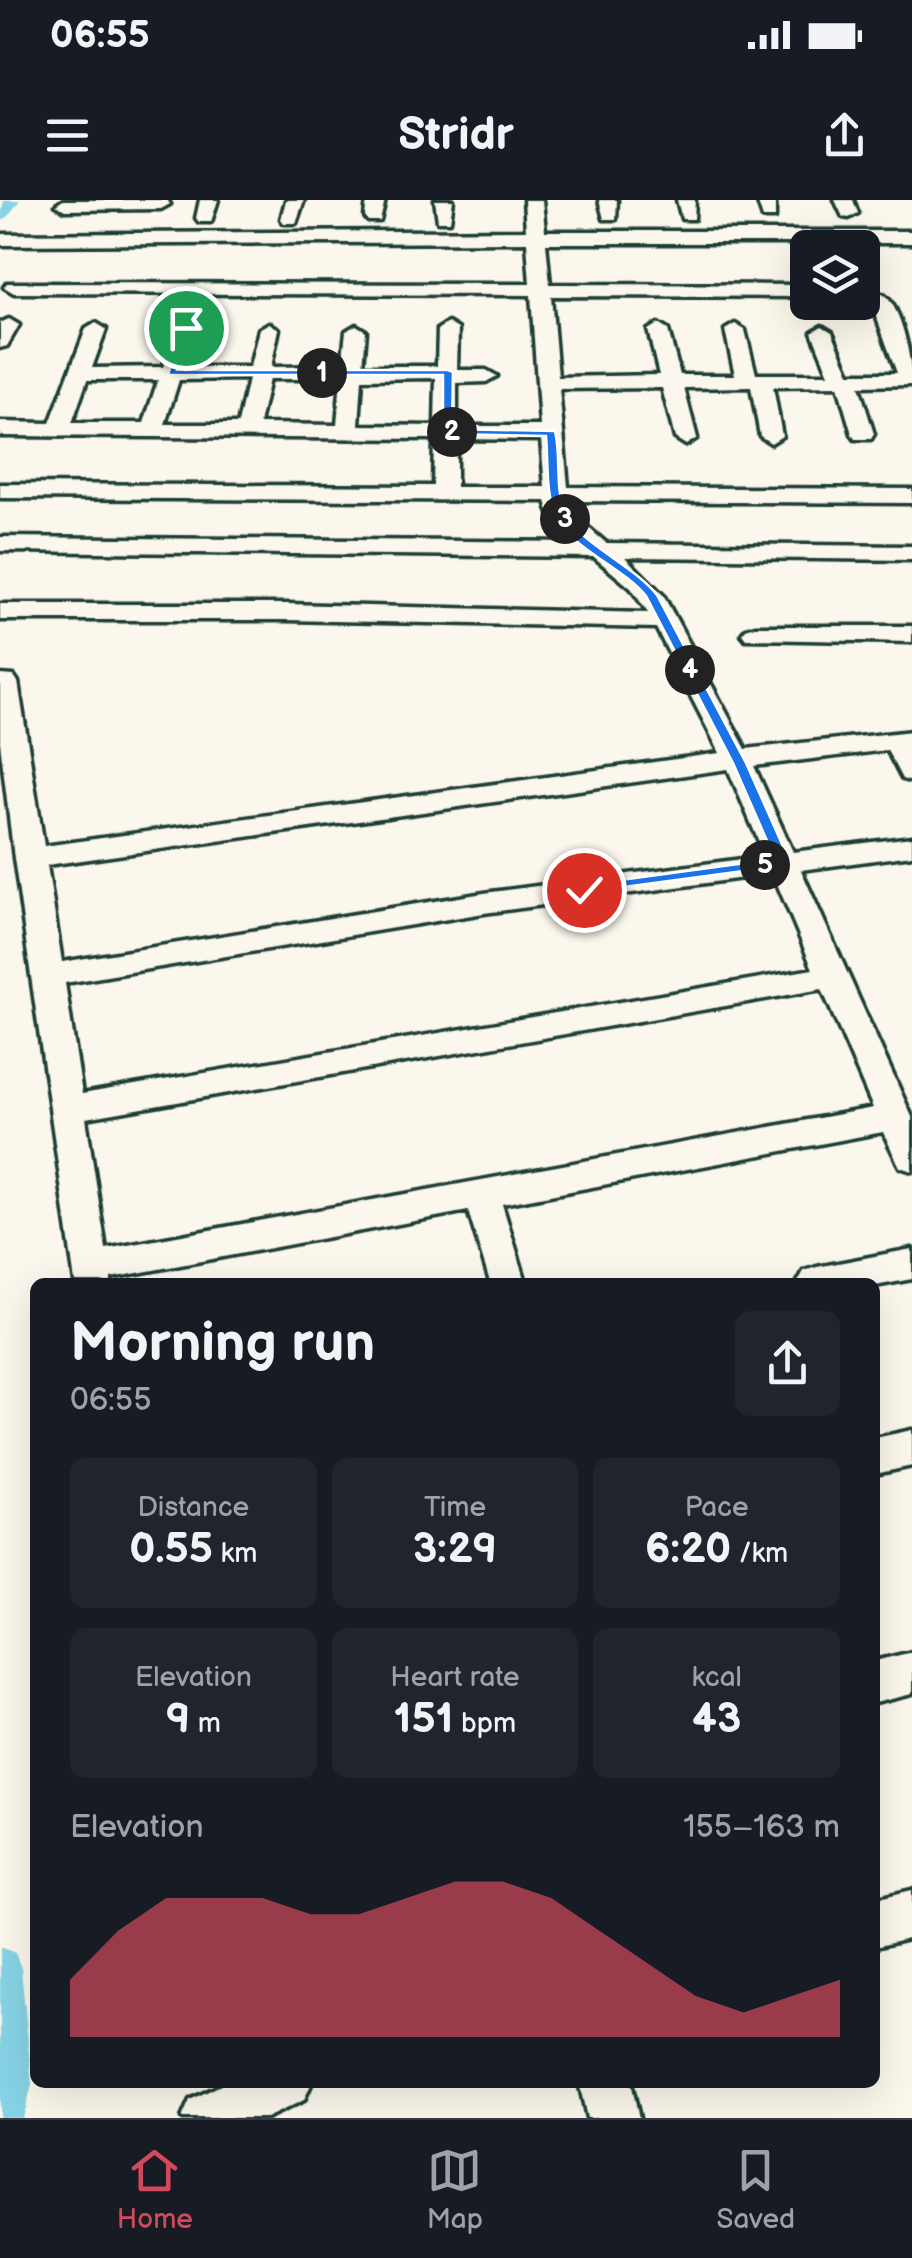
<!DOCTYPE html>
<html lang="en">
<head>
<meta charset="utf-8">
<style>
	:root { --surface:#171b24; --page:#20242c; --text:#f1f3f6; --muted:#9ea1a6; --line:#363941; --accent:#d1495b }
	body { margin:0; font-family:"Balsamiq Sans",sans-serif; background:var(--page); color:var(--text); height:100vh; display:flex; flex-direction:column; font-size:38px; white-space:nowrap }
	* { box-sizing:border-box; margin:0 }
	p { font-size:32px; color:var(--muted) }
	.icon { flex:none; width:55px; height:55px; fill:none; stroke:currentColor; stroke-width:2; stroke-linecap:round; stroke-linejoin:round }
	.map { position:relative; flex:1; overflow:hidden }
	.drawer { position:absolute; left:30px; top:1078px; width:850px; height:810px; display:flex; flex-direction:column; background:var(--surface); border-radius:15px; box-shadow:0 10px 40px #0002 }
	.drawer>* { flex:none }
	.controls { position:absolute; left:790px; top:30px; display:grid; gap:20px }
	.controls a { display:grid; place-items:center; width:90px; height:90px; border-radius:15px; background:var(--surface); box-shadow:0 10px 40px #0002; font-size:50px }
	.pin { position:absolute; display:grid; place-items:center; width:85px; height:85px; color:#fff; margin:-42px; border:5px solid #fff; border-radius:50%; box-shadow:0 2px 10px #0007 }
	.km { position:absolute; width:50px; height:50px; margin:-25px; border-radius:50%; background:#222; color:#fff; font-size:28px; line-height:50px; text-align:center }
	.round { display:grid; place-items:center; flex:none; width:105px; height:105px; border-radius:15px; background:var(--page) }
	.overview { display:flex; align-items:center; justify-content:space-between; height:170px; padding:0 40px }
	h1 { font-size:55px; font-weight:600; line-height:75px }
	.figures { display:grid; grid-template-columns:repeat(3,1fr); gap:15px; height:170px; padding:10px 40px }
	.figures div { display:grid; align-content:center; border-radius:15px; background:var(--page); text-align:center }
	.figures b { font-size:42px; font-weight:600 }
	.figures small { font-size:28px; font-weight:400 }
	.figures p { font-size:28px }
	.chart { height:280px; padding:20px 40px }
	.chart p { display:flex; justify-content:space-between }
	.chart svg { width:100%; height:180px; margin-top:10px; fill:var(--accent); opacity:.7 }
	.status { display:flex; justify-content:space-between; align-items:center; height:70px; padding:0 50px; background:var(--surface); direction:ltr }
	.status svg { height:28px; fill:currentColor }
	header { display:flex; justify-content:space-between; align-items:center; height:130px; padding:0 40px; background:var(--surface); font-size:45px; font-weight:600 }
	.menu { display:flex; justify-content:space-around; align-items:center; height:140px; border-top:2px solid var(--line); background:var(--surface); font-size:28px; color:var(--muted) }
	.menu a { display:grid; justify-items:center; gap:5px }
	.menu .on { color:var(--accent) }
	.map>svg:first-child { display:block }
	.lines { fill:none; stroke-linecap:round; stroke-linejoin:round }
	.canal { fill:#86d3e5; fill-rule:evenodd }
	.minor-casing { stroke:#1f3d34; stroke-width:7 }
	.minor { fill:#fbf7ec; fill-rule:evenodd }
	.route { fill:#1a73e8; stroke:#fff; stroke-width:2.5 }
</style>
</head>
<body>
<div class="status"><b>06:55</b><svg viewBox="0 0 49 12"><path d="M0 12V9h3v3zM5 12V6h3v6zM10 12V3h3v9zM15 12V0h3v12zM26 1h20v11H26zM47 4h2v5h-2z"/></svg></div>
<header><svg class="icon" aria-label="menu" viewBox="0 0 24 24"><path d="M4 6h16M4 12h16M4 18h16"/></svg>Stridr<svg class="icon" aria-label="share" viewBox="0 0 24 24"><path d="M12 15V3M7 8l5-5 5 5M5 13v7h14v-7"/></svg></header>
<div class="map">
<svg width="912" height="1918" viewBox="0 0 912 1918">
	<rect width="100%" height="100%" fill="#fbf7ec"/>
	<filter id="ink" filterUnits="userSpaceOnUse"><feTurbulence type="fractalNoise" baseFrequency=".01" numOctaves="2"/><feDisplacementMap in="SourceGraphic" scale="20" xChannelSelector="R" yChannelSelector="G"/><feConvolveMatrix kernelMatrix="1 2 1 2 8 2 1 2 1" color-interpolation-filters="sRGB"/></filter>
	<g filter="url(#ink)">
		<g class="lines">
			<g class="canal">
				<polygon points="4,0 20,0 6,19 0,21"/>
				<polygon points="0,1747 15,1753 21,1768 32,1885 23,1918 0,1918"/>
			</g>
			<g class="minor-casing">
				<g id="minor">
					<polygon points="63,0 167,0 170,4 161,9 65,10 56,5"/>
					<polygon points="200,0 218,0 211,22 199,22 196,18"/>
					<polygon points="286,0 304,0 296,23 284,23 281,19"/>
					<polygon points="367,0 385,0 380,21 368,21 365,17"/>
					<polygon points="435,0 453,0 450,21 438,21"/>
					<path d="M524,0H542L545,31H912V43H546L550,84L808,85V97L551,96L558,177L659,175L648,130L658,124L668,130L680,175H735L725,130L735,124L745,130L756,174H829L812,132L822,126L832,132L850,173H897L870,99L880,93C902,101 912,163 912,185L859,186L874,234L871,239H855L852,234L838,186L773,187L782,236L771,243L760,236L751,187L684,188L697,238L686,245L675,238L662,188L559,189L568,287L912,289V303L569,301L576,317L606,343L912,346V360L625,357L663,395L746,549L912,531V582L902,579L887,550L754,566L793,652L912,637V655L801,670L912,917V971L900,967L883,932L502,1004L526,1082H490L468,1011L111,1078V1082H75L14,658L0,542V475L14,476L18,482L44,646L720,553L656,428L286,420H0V404H286L648,413L631,388L594,357L0,351V337L576,342L550,314L546,301L0,298V284L433,286L434,239L0,236V222L50,223L86,129L96,123L106,129L92,168L163,167L176,128L186,122L196,128L184,167H250L259,129L269,123L279,129L271,167L342,166L346,131L356,125L366,131L363,166H437L438,129L448,123L458,129L457,170H486L497,176L486,182L457,183V226H540L531,95L14,93L4,87L7,83L530,84L527,42L1,45L0,34L526,30ZM436,178L435,226L359,225L362,179ZM248,179L238,224H165L179,180ZM269,179H341L337,225L259,224ZM87,180H158L144,223H72ZM456,239L541,240L545,287H456ZM728,569L765,656L484,693L62,762L47,665ZM773,674L813,769L82,894L65,783L484,713ZM822,789L873,908L106,1049L86,918Z"/>
					<polygon points="599,0 617,0 616,19 604,19"/>
					<polygon points="677,0 695,0 694,19 682,19"/>
					<polygon points="757,0 775,0 775,18 763,18"/>
					<polygon points="835,0 853,0 858,13 849,18 843,17"/>
					<polygon points="9,119 19,125 7,146 0,148 0,123"/>
					<polygon points="755,426 912,426 912,442 746,439 742,434 746,429"/>
					<polygon points="912,1049 912,1079 875,1086 875,1082 798,1082 804,1071 817,1067"/>
					<polygon points="912,1230 912,1266 875,1274 875,1238"/>
					<polygon points="912,1452 912,1494 875,1503 875,1461"/>
					<polygon points="912,1690 912,1738 875,1747 875,1699"/>
					<polygon points="227,1882 312,1882 304,1900 266,1918 182,1918 190,1900"/>
					<polygon points="579,1882 631,1882 639,1918 587,1918"/>
				</g>
			</g>
			<use href="#minor" class="minor"/>
		</g>
	</g>
	<path class="route" d="M186,125L191,128L177,170H448L453,172L452,229L555,231C561,255 555,286 564,310C577,343 633,364 657,395L746,563L790,662L788,665L579,693V686L584,685L775,659L733,563L646,396C621,365 566,348 553,309C546,288 548,258 546,236L443,234V175H168L182,128Z"/>
</svg>
<div class="controls">
<a><svg class="icon" aria-label="layers" viewBox="0 0 24 24"><path d="M12 4l9 5-9 5-9-5zM3 14l9 5 9-5"/></svg></a>
</div>
<div class="pin" style="left:186px;top:128px;background:#1e9e55"><svg class="icon" aria-label="arrive" viewBox="0 0 24 24"><path d="M6 21V4h12l-3 4 3 4H6"/></svg></div>
<div class="pin" style="left:584px;top:690px;background:#d93025"><svg class="icon" aria-label="check" viewBox="0 0 24 24"><path d="M5 12l5 5 9-10"/></svg></div>
<b class="km" style="left:322px;top:173px">1</b>
<b class="km" style="left:452px;top:232px">2</b>
<b class="km" style="left:565px;top:319px">3</b>
<b class="km" style="left:690px;top:470px">4</b>
<b class="km" style="left:765px;top:665px">5</b>
<section class="drawer">
<div class="overview"><div><h1>Morning run</h1><p>06:55</p></div><a class="round"><svg class="icon" aria-label="share" viewBox="0 0 24 24"><path d="M12 15V3M7 8l5-5 5 5M5 13v7h14v-7"/></svg></a></div>
<div class="figures">
<div><p>Distance</p><b>0.55<small> km</small></b></div>
<div><p>Time</p><b>3:29</b></div>
<div><p>Pace</p><b>6:20<small> /km</small></b></div>
</div>
<div class="figures">
<div><p>Elevation</p><b>9<small> m</small></b></div>
<div><p>Heart rate</p><b>151<small> bpm</small></b></div>
<div><p>kcal</p><b>43</b></div>
</div>
<div class="chart"><p><span>Elevation</span>155–163 m</p>
<svg viewBox="0 0 160 44" preserveAspectRatio="none"><path d="M0 44V30L10 18L20 10L30 10L40 10L50 14L60 14L70 10L80 6L90 6L100 10L110 18L120 26L130 34L140 38L150 34L160 30V44z"/></svg>
</div>
</section>
</div>
<nav class="menu">
<a class="on"><svg class="icon" aria-label="home" viewBox="0 0 24 24"><path d="M3 11l9-7 9 7M6 9v11h12V9"/></svg>Home</a>
<a><svg class="icon" aria-label="map" viewBox="0 0 24 24"><path d="M3 6l6-2 6 2 6-2v14l-6 2-6-2-6 2zM9 4v14M15 6v14"/></svg>Map</a>
<a><svg class="icon" aria-label="saved" viewBox="0 0 24 24"><path d="M7 4h10v16l-5-4-5 4z"/></svg>Saved</a>
</nav>
</body>
</html>
